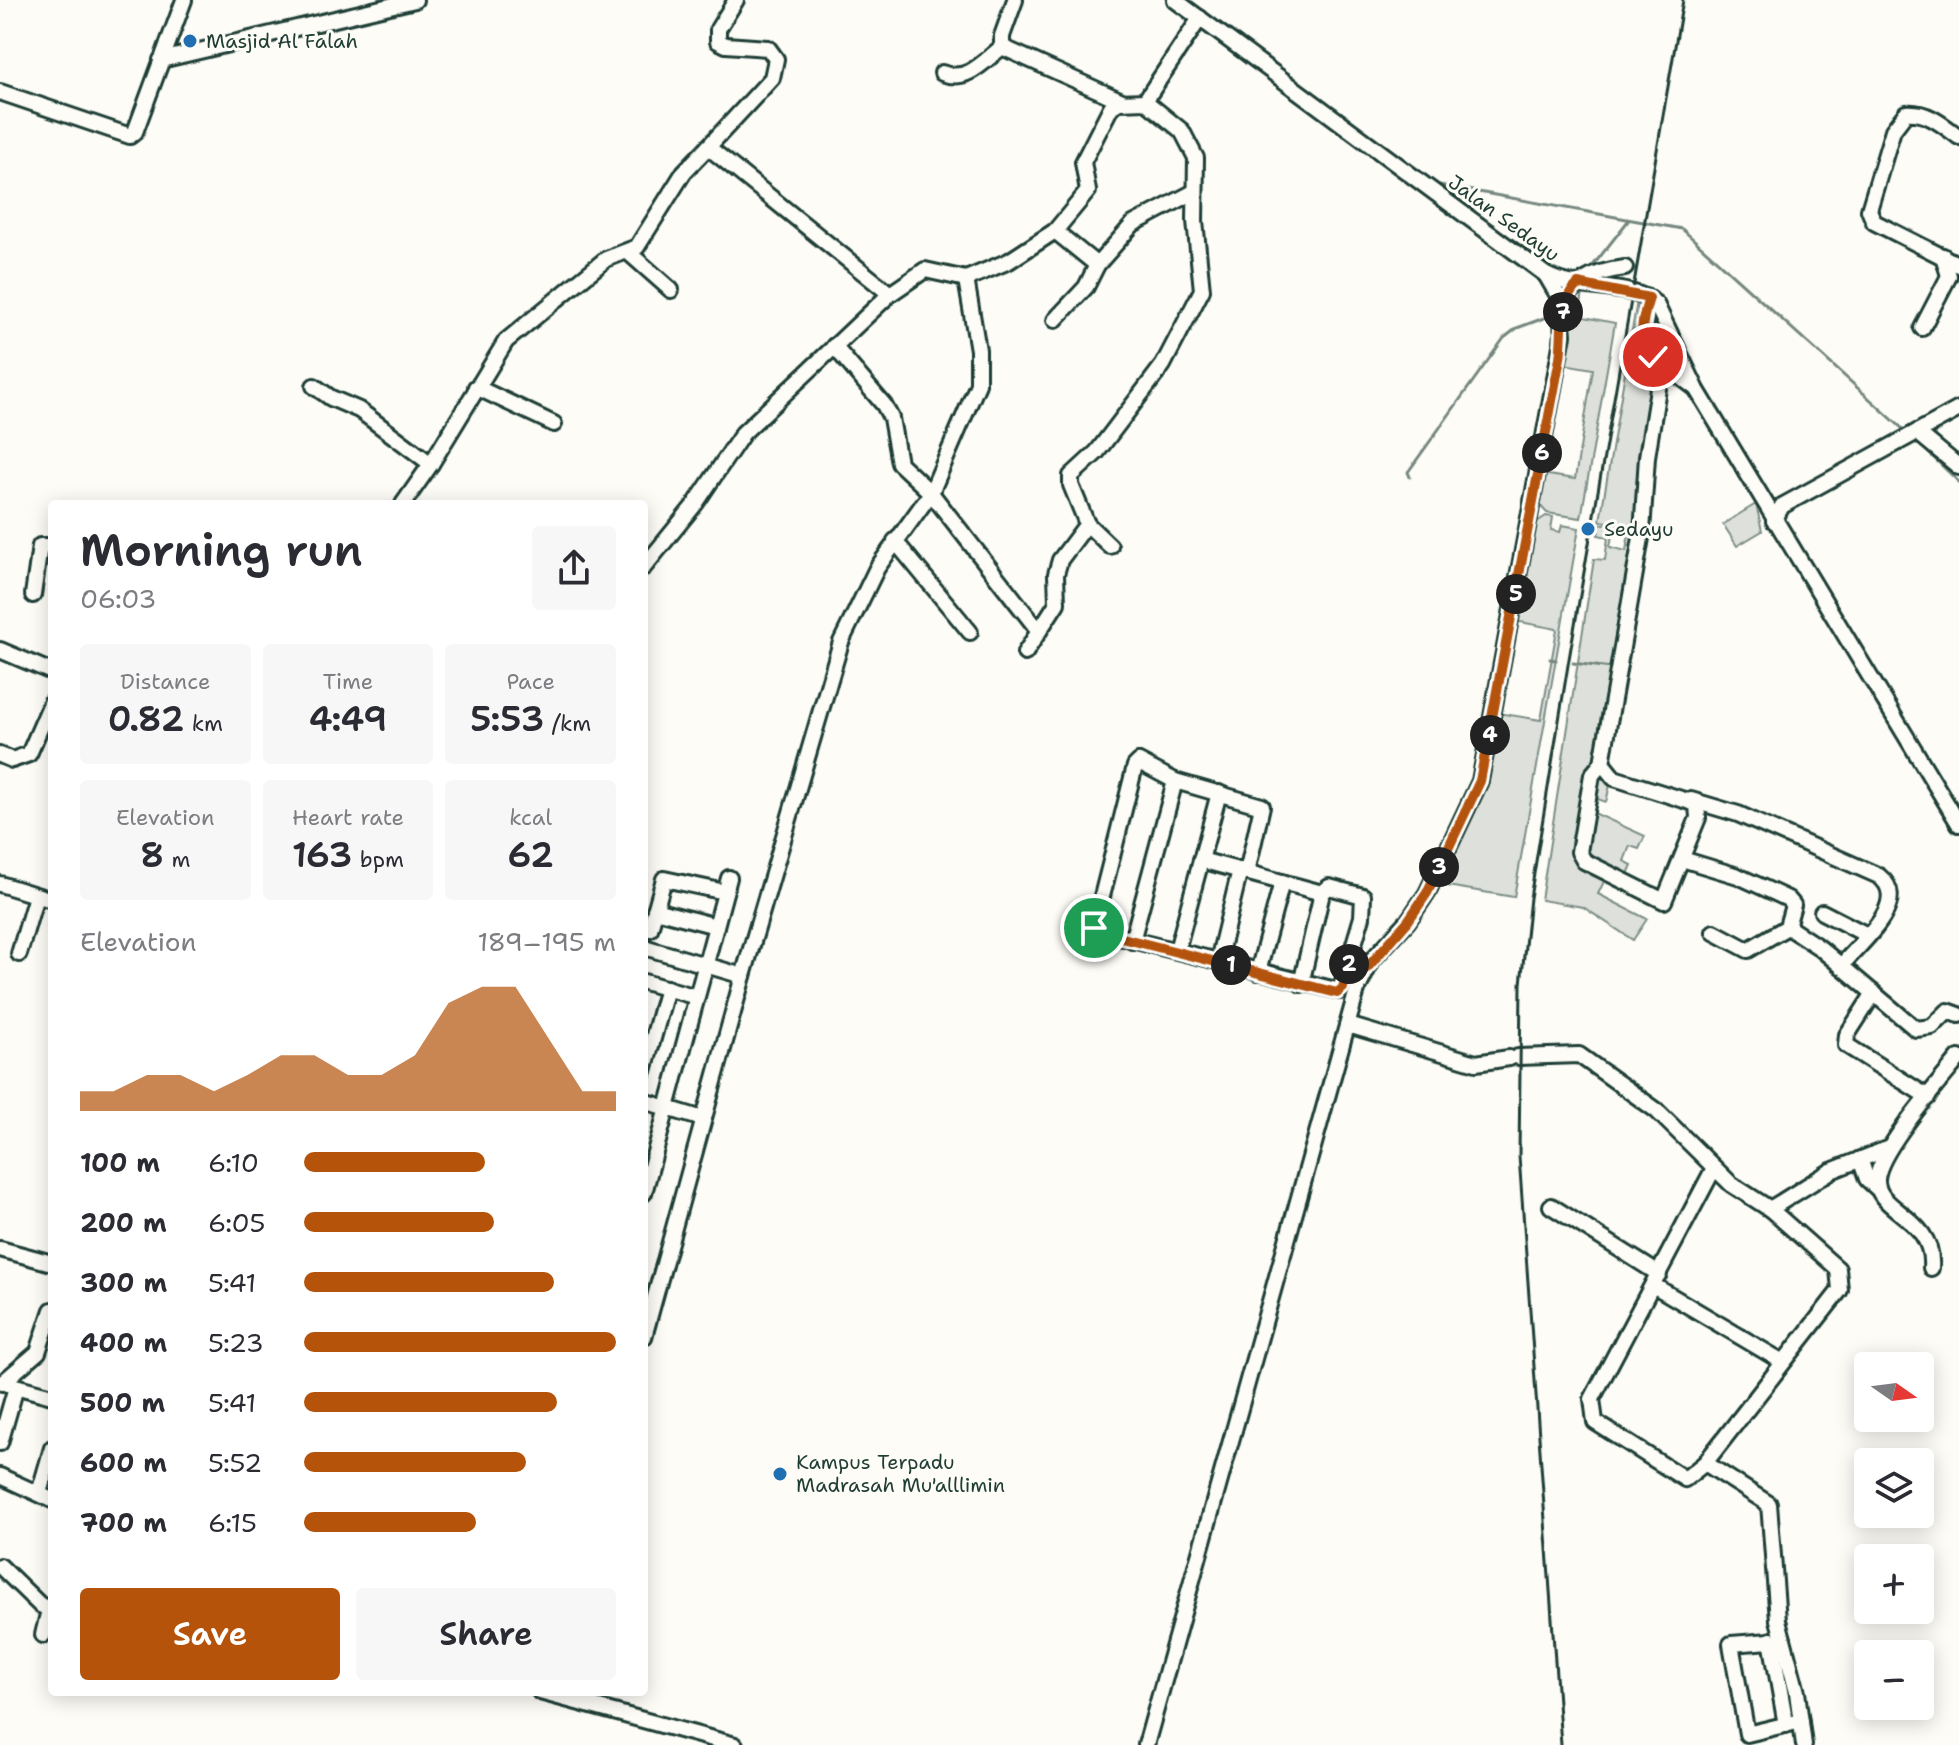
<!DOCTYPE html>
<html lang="en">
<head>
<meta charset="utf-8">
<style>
	:root { --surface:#fff; --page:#f7f7f7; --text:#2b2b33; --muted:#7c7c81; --accent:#b45309 }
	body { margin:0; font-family:"Shantell Sans",sans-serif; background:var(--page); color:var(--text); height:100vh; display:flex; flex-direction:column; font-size:30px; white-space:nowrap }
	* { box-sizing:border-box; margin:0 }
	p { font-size:26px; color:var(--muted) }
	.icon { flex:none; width:44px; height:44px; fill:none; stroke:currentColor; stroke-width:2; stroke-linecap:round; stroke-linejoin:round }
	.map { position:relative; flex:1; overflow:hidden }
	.panel { position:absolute; left:48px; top:500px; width:600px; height:1196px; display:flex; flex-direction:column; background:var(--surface); border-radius:8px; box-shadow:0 4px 20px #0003 }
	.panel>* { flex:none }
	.needle { width:52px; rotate:104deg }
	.buttons { position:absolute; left:1854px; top:1352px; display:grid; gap:16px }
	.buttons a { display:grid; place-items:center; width:80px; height:80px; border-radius:8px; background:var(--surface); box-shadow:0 4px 20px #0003; font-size:40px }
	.pin { position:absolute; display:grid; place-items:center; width:68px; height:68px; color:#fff; margin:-34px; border:4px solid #fff; border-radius:50%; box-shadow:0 2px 8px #0007 }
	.km { position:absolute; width:40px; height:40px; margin:-20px; border-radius:50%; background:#222; color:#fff; font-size:22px; line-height:40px; text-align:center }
	.round { display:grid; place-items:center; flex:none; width:84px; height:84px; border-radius:8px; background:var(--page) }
	.headline { display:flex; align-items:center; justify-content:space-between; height:136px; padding:0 32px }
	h1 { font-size:44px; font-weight:600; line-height:60px }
	.metrics { display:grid; grid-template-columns:repeat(3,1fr); gap:12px; height:136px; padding:8px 32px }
	.metrics div { display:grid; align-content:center; border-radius:8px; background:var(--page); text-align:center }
	.metrics b { font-size:34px; font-weight:600 }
	.metrics small { font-size:22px; font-weight:400 }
	.metrics p { font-size:22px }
	.chart { height:224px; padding:16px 32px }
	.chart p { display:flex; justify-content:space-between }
	.chart svg { width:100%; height:144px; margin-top:8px; fill:var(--accent); opacity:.7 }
	.action { display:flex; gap:16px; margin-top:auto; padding:16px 32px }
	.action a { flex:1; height:92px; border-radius:8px; background:var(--accent); color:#fff; font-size:32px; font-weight:600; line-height:92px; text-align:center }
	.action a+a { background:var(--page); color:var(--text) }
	ul { padding:0 32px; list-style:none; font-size:26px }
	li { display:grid; grid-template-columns:128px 96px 1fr; align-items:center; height:60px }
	li i { height:20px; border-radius:10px; background:var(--accent) }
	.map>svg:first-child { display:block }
	.green { fill:#dde0db; stroke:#7e8e88; stroke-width:2 }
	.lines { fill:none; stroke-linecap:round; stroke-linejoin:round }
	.stream { stroke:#75877f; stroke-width:3 }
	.minor-casing { stroke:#1f3d34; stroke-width:20 }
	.minor { stroke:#fdfcf7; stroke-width:14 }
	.rail { stroke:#1f3d34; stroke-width:3 }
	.route-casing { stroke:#fff; stroke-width:16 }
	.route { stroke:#b45309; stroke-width:10 }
	.poi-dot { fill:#1f6fb2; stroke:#fdfcf7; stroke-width:3 }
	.labels { text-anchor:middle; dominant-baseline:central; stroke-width:6; stroke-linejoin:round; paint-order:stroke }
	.poi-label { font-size:20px; fill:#1f3d34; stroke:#fdfcf7; text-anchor:start }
	.street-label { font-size:20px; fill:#1f3d34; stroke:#fdfcf7 }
</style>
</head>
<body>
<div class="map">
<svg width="1959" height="1745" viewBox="0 0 1959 1745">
	<rect width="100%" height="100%" fill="#fdfcf7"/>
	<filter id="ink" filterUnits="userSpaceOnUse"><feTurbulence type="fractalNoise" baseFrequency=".0125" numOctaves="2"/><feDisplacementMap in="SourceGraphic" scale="16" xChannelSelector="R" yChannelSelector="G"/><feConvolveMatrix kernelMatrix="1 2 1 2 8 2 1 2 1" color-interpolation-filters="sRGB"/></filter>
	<g filter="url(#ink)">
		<g class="green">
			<polygon points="1576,292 1583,293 1579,316 1615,323 1581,518 1547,513 1536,501 1541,474 1575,479 1593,369 1564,364 1570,332 1567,306"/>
			<polygon points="1637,301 1643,302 1638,333 1658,370 1640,526 1600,521"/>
			<path d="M1650,306L1671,344L1659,357C1644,341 1646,327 1650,306Z"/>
			<polygon points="1756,504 1762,531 1737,546 1723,524"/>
			<polygon points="1546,516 1553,517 1551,530 1560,532 1562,525 1579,528 1514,897 1435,884 1498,713 1541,720 1557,629 1515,621 1532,525"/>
			<polygon points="1600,524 1614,524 1610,547 1626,551 1630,527 1639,529 1598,760 1611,781 1606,802 1598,799 1594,813 1645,836 1639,849 1630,846 1624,861 1632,865 1625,881 1608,873 1598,894 1647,919 1633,940 1583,907 1541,900 1594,559 1605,560 1608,537 1598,535"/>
		</g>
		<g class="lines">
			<g class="stream">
				<polyline points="1188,0 1418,172"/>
				<polyline points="1434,184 1682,229 1904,430"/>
				<polyline points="1588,272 1628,221"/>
				<polyline points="1915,440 1959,482"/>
				<polyline points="1410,477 1408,472 1504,338 1517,328 1555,314"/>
				<polyline points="1550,659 1556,660"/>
				<polyline points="1573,663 1611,668"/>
			</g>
			<g class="minor-casing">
				<g id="minor">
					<polyline points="736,0 718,29 718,41 726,45 768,48 776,59 772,78 708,147 890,294"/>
					<polyline points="1015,0 1002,36 1002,47 1122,101"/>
					<path d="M1175,0L1546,275C1577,292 1631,282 1656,304L1697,390L1959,824"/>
					<polyline points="161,60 415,0"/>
					<path d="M942,73C967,83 983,62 1002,47"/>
					<polyline points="0,92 130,136 135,132 184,0"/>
					<polyline points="1145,101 1200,18"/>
					<path d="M1959,137C1943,125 1927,111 1906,113L1893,130L1869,210L1874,222L1959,265"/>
					<polyline points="1055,231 1097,265"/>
					<polyline points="628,252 671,290"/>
					<polyline points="1649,298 1642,343 1665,368"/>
					<path d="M1562,307C1572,281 1598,271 1625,268"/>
					<polyline points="1055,320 1086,287 1097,265 1133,224 1194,192"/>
					<polyline points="1922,328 1949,276 1943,256"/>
					<polyline points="834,346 884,405 891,418 899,463 931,493 1039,631"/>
					<polyline points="314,386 331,398 359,410 431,464 403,504"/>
					<polyline points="476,387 554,424"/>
					<polyline points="1917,432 1959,467"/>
					<polyline points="431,464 506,341 606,259 637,247 684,172 708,147"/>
					<polyline points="1774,521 1782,506 1959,409"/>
					<polyline points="1087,524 1110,546"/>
					<polyline points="895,541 970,632"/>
					<polyline points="644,567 696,503 743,433 890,294 925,270 966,279"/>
					<polyline points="33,595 40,546 52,546"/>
					<polyline points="0,650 52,672"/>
					<polyline points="0,755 12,760 29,754 52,701"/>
					<polyline points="1602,763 1614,778 1697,804 1698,818 1664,901 1584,861 1579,852 1592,775 1602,763 1642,532 1647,457 1661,370 1670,369 1694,387"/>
					<path d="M1691,800L1738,814L1879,876C1912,902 1860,943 1841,966"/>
					<polyline points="1682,859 1738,876 1788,899 1793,905 1788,923 1791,929 1820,948 1916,1029 1932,1027 1948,1011 1959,1015"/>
					<polyline points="1201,860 1322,893 1329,887 1363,896 1362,917 1340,991 1099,932 1094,928 1135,766 1139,762 1175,781 1262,806 1247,872"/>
					<polyline points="0,884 52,900"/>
					<polyline points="655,910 716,926"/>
					<polyline points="1822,912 1867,935"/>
					<polyline points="650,929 664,879 725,892"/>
					<polyline points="1714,932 1748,950 1789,926"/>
					<polyline points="1132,941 1175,781"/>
					<polyline points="644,947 743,976"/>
					<polyline points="1177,950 1219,793"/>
					<polyline points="19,954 36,896"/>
					<polyline points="1218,961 1240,870"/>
					<polyline points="1258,972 1282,882"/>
					<polyline points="644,982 697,997"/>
					<polyline points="1301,984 1322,893"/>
					<polyline points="1874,993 1847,1035 1846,1045 1928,1097"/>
					<polyline points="1348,1025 1476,1063 1509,1058"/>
					<polyline points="1518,1057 1579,1055 1656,1110 1731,1184 1770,1209"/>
					<polyline points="644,1071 667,988"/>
					<polyline points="644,1101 703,1119"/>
					<polyline points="1860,1159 1867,1179 1878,1189"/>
					<polyline points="1714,1168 1592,1399 1595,1422 1685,1479 1705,1463 1840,1290 1838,1269 1770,1209 1831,1171 1889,1148"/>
					<polyline points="644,1193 729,878"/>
					<polyline points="1551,1206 1659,1274"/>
					<polyline points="0,1249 52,1263"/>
					<path d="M1931,1268C1935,1216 1875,1212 1877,1179C1879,1150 1939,1083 1959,1058"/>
					<polyline points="1653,1285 1783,1362"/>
					<polyline points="644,1337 743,976 841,642 877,568 931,493 978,384 978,350 966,279 1009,261 1055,231 1088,191 1083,162 1111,107 1119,102 1145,101 1182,131 1196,158 1195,221 1202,290 1163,365 1097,452 1071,476 1071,485 1087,524 1060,560 1056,574 1057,603 1025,653"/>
					<polyline points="2,1383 38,1352 52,1310"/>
					<polyline points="8,1384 52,1396"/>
					<polyline points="0,1443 16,1387"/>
					<polyline points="1705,1463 1769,1504 1778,1620 1797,1692 1804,1745"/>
					<polyline points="0,1476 52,1500"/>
					<polyline points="39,1493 52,1448"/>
					<polyline points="0,1566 40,1605 52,1610"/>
					<polyline points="43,1635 49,1610"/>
					<polyline points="1771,1640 1786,1725"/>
					<polyline points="1783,1640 1731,1644 1747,1734 1801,1721"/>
					<polyline points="540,1692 735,1745"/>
					<polyline points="1146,1745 1357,990 1372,960 1408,921 1427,893 1480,781 1563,335 1560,299 1546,275"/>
				</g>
			</g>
			<use href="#minor" class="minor"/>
			<polyline class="rail" points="1561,1745 1519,1156 1521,984 1530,898 1569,659 1683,0"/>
		</g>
	</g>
	<g class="lines" filter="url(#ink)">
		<g class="route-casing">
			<path id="route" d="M1094,928L1099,932L1337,993L1343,988L1349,964L1367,968L1408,921L1427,893L1480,781L1560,358C1564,332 1557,304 1578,284L1649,298C1642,320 1637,339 1653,357"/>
		</g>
		<use href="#route" class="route"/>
	</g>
	<g class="poi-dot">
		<circle cx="190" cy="41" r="8"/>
		<circle cx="1588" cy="529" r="8"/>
		<circle cx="780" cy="1474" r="8"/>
	</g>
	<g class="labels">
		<g class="poi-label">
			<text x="206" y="41">Masjid Al Falah</text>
			<text x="1604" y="529">Sedayu</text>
			<text x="796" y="1462">Kampus Terpadu<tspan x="796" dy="23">Madrasah Mu'alllimin</tspan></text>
		</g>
		<g class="street-label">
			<text transform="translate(1504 218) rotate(36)">Jalan Sedayu</text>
		</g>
	</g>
</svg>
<div class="buttons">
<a><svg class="needle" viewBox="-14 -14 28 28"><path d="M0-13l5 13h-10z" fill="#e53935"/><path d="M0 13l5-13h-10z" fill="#7c7c81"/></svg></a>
<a><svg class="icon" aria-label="layers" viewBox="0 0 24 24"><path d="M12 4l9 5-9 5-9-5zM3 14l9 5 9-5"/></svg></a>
<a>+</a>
<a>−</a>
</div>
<div class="pin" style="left:1094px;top:928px;background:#1e9e55"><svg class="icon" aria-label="arrive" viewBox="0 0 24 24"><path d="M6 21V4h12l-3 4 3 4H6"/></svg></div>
<div class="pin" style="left:1653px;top:357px;background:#d93025"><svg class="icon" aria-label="check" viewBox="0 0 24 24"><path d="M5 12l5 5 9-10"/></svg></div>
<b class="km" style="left:1231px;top:965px">1</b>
<b class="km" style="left:1349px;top:964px">2</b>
<b class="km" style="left:1439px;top:867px">3</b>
<b class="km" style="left:1490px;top:735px">4</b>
<b class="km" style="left:1516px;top:594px">5</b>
<b class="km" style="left:1542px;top:453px">6</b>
<b class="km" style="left:1563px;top:312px">7</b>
<section class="panel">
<div class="headline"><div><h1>Morning run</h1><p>06:03</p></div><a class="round"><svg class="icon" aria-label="share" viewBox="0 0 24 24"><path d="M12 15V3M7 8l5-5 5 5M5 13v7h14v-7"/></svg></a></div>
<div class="metrics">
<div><p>Distance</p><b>0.82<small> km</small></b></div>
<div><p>Time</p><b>4:49</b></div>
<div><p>Pace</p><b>5:53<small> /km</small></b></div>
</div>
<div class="metrics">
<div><p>Elevation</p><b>8<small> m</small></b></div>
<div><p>Heart rate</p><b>163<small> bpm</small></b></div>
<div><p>kcal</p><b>62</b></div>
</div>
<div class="chart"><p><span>Elevation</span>189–195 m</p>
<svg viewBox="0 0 160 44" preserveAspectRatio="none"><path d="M0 44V38L10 38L20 33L30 33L40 38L50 33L60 27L70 27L80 33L90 33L100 27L110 11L120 6L130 6L140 22L150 38L160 38V44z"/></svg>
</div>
<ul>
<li><b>100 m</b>6:10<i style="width:58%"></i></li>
<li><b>200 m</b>6:05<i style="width:61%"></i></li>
<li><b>300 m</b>5:41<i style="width:80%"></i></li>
<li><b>400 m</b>5:23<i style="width:100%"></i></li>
<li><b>500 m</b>5:41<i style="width:81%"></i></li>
<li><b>600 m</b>5:52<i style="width:71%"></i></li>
<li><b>700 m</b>6:15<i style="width:55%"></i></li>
</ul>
<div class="action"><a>Save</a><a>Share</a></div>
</section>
</div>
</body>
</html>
